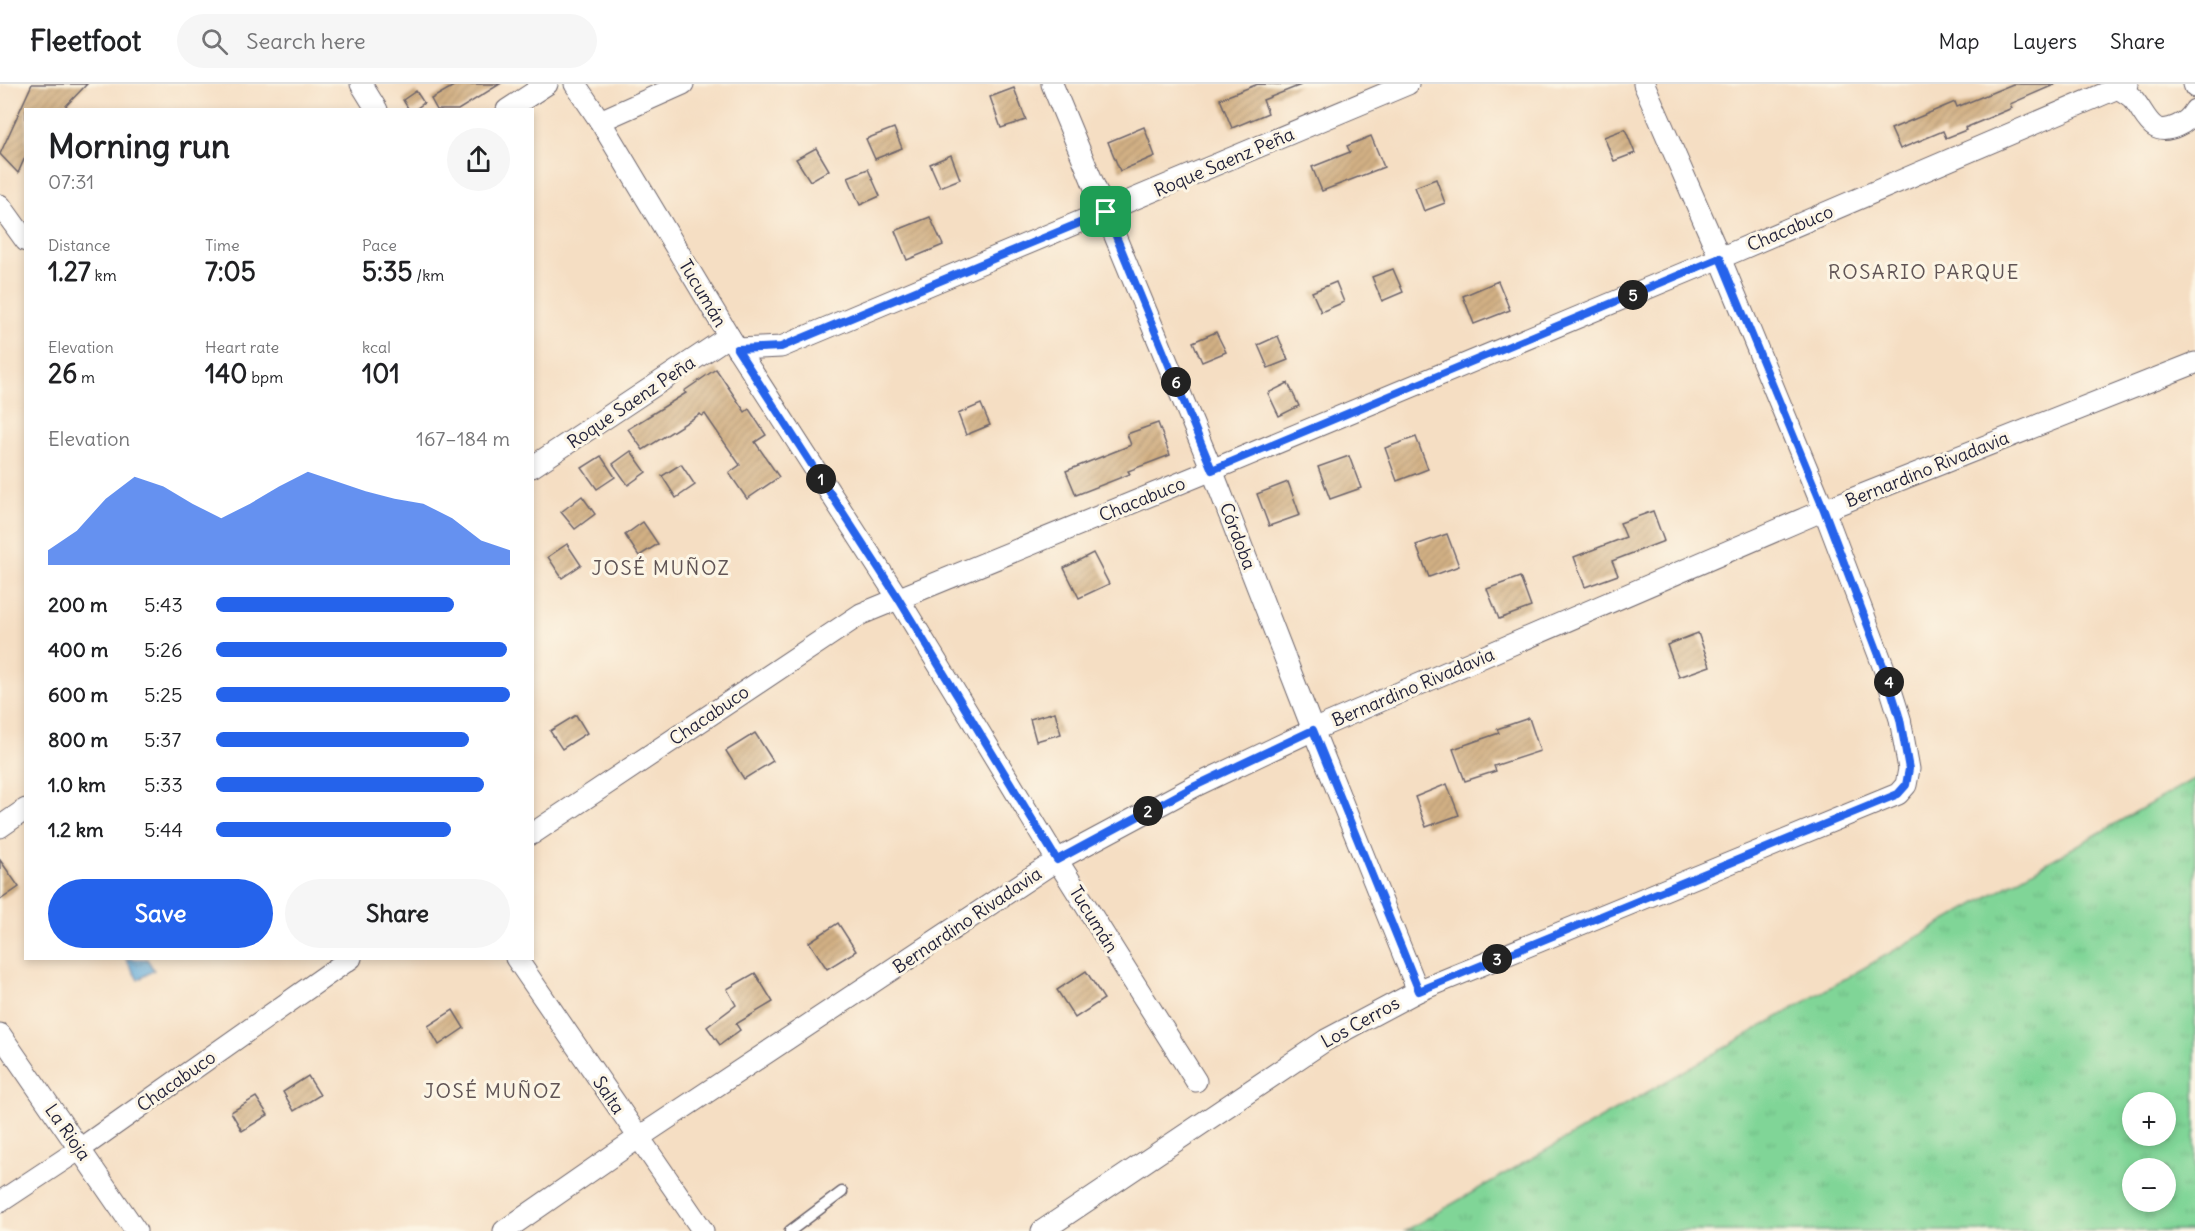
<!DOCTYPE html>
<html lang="en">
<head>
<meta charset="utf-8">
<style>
	:root { --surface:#fff; --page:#f6f6f6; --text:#202124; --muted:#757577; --line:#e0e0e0; --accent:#2563eb }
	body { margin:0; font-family:Delius,sans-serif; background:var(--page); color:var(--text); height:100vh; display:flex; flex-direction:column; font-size:22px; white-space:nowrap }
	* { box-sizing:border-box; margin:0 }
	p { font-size:20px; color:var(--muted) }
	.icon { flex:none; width:33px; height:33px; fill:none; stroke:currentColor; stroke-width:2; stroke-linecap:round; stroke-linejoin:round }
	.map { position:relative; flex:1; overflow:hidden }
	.side { position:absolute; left:24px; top:24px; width:510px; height:852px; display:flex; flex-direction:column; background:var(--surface); border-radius:0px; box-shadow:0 3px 9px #0003 }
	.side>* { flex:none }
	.buttons { position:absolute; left:2122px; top:1008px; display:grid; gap:12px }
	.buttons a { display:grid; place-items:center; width:54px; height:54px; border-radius:50%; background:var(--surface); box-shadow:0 3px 9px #0003; font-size:30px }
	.pin { position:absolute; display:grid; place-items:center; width:51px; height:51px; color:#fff; margin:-26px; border-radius:12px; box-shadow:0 3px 9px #0006 }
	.km { position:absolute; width:30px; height:30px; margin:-15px; border-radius:50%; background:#222; color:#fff; font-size:16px; line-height:30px; text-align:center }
	.round { display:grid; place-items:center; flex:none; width:63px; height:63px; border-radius:32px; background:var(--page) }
	.headline { display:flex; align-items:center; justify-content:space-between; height:102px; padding:0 24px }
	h1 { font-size:33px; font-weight:700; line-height:45px }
	.stats { display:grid; grid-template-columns:repeat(3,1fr); gap:9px; height:102px; padding:6px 24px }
	.stats div { display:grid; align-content:center }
	.stats b { font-size:26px; font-weight:700 }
	.stats small { font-size:16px; font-weight:400 }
	.stats p { font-size:16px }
	.chart { height:168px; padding:12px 24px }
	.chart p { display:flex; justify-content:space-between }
	.chart svg { width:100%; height:108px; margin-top:6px; fill:var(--accent); opacity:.7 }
	.primary-button { display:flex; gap:12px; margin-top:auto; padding:12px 24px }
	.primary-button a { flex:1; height:69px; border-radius:36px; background:var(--accent); color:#fff; font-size:24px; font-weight:700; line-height:69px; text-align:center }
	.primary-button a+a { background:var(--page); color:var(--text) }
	ul { padding:0 24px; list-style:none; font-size:20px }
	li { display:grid; grid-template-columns:96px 72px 1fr; align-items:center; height:45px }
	li i { height:15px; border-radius:8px; background:var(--accent) }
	header { display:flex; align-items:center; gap:36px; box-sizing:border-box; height:84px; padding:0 30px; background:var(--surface); border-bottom:2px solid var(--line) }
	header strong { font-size:28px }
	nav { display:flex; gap:33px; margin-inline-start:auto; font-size:21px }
	.search { width:420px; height:54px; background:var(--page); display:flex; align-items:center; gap:15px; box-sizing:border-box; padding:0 21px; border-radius:33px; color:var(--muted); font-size:22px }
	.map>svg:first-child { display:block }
	.grass { fill:url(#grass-tufts); stroke:#517c69; stroke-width:1.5; fill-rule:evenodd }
	.water { fill:url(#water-waves); stroke:#42668a; stroke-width:1.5 }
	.building { fill:url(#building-hatch) }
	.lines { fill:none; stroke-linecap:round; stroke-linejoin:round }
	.service-casing { stroke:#6c646b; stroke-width:13 }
	.minor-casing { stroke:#6c646b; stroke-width:23 }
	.service { stroke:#fff; stroke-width:10 }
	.minor { stroke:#fff; stroke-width:21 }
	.route-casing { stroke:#fff; stroke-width:12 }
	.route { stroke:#2563eb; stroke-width:8 }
	.labels { text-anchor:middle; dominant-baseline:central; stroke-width:6; stroke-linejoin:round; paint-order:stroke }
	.street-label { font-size:18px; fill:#22223b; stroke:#fcf5e5 }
	.neighbourhood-label { font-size:20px; letter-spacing:1.5px; fill:#605455; stroke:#fcf5e5 }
</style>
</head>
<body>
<header>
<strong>Fleetfoot</strong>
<div class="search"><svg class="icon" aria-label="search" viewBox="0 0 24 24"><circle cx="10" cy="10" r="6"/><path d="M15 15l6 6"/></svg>Search here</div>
<nav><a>Map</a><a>Layers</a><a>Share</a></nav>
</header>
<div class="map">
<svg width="2195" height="1147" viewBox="0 0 2195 1147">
	<defs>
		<pattern id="grass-tufts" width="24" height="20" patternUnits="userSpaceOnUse" patternTransform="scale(1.5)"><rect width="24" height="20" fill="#80d597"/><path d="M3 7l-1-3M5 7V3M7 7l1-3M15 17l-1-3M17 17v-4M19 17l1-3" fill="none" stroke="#6eb783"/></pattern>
		<pattern id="water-waves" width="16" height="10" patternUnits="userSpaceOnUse" patternTransform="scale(1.5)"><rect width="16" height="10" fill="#61a9d8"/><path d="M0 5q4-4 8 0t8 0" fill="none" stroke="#5089b0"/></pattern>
		<pattern id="building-hatch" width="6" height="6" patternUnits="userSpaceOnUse" patternTransform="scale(1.5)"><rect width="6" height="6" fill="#d2b084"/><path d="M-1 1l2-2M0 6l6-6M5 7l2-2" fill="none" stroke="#b49773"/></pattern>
	</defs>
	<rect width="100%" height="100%" fill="#fcf5e5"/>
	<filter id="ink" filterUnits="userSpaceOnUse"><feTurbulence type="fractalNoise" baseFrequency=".0167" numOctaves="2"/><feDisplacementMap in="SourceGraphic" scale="12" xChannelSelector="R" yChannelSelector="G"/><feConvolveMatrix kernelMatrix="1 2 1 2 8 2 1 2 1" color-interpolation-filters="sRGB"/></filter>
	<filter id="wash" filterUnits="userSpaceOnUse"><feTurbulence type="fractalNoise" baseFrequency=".008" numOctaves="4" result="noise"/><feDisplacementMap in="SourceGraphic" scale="24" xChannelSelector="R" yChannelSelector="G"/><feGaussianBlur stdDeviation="1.35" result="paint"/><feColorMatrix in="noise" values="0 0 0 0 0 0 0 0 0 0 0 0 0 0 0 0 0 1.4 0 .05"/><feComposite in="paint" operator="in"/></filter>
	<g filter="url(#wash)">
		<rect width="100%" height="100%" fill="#f5dec3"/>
		<path class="grass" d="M2195,694V1147H1405ZM2133,1018H2166V1052H2133ZM2133,1084H2166V1118H2133Z"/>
		<polygon class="water" points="126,875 147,875 154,886 138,896"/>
		<g id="blocks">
			<g class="building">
				<polygon points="32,0 87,0 62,26 26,26 26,71 18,89 0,70"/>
				<polygon points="457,0 500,0 458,26 437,26 431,15"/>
				<polygon points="1258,0 1301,1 1263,16 1268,29 1232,44 1220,15"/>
				<polygon points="2013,0 2056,0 2010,20 2012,24 1965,44 1966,46 1946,54 1943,47 1900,65 1891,45 1955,18 1957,23"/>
				<polygon points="1014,4 1026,36 1001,44 990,13"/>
				<polygon points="416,7 424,19 414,26 409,26 403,16"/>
				<polygon points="1144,43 1155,72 1120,87 1108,58"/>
				<polygon points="894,44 902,64 875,75 866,55"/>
				<polygon points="1625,45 1635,69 1614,77 1604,53"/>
				<polygon points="1371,52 1384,83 1322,107 1312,83 1350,68 1347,62"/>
				<polygon points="816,64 829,86 810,97 796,75"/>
				<polygon points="951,71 960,95 940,103 930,80"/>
				<polygon points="868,85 880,112 860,121 848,93"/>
				<polygon points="1436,95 1445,119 1424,127 1415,103"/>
				<polygon points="930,133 943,161 907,176 895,147"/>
				<polygon points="1393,185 1403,208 1382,217 1372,193"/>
				<polygon points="1498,197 1510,226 1474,240 1463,212"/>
				<polygon points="1336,198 1344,218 1321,228 1312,208"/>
				<polygon points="1216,248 1226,268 1202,278 1193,258"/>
				<polygon points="1278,252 1288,276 1268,284 1258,261"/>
				<polygon points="716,285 745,328 749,325 766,351 755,358 779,393 747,415 729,389 740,381 705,330 702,332 700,330 643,366 628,345 686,309 684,307"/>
				<polygon points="1288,299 1299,322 1279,332 1268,309"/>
				<polygon points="981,320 990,341 966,351 958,330"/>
				<polygon points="1158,339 1170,371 1128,387 1130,390 1076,411 1066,387 1131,361 1127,350"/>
				<polygon points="1416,353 1428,385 1397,397 1385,364"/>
				<polygon points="631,367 646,388 628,401 613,380"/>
				<polygon points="601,372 615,393 597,405 582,384"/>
				<polygon points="1349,372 1361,404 1330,415 1318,383"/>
				<polygon points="681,380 695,401 676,414 662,392"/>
				<polygon points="1288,398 1300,431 1269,442 1257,410"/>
				<polygon points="582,412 595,430 575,445 561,428"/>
				<polygon points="1653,427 1664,457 1612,477 1618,491 1585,503 1574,473 1626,453 1620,439"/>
				<polygon points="643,438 658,460 639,472 625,451"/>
				<polygon points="1447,450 1459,482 1429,493 1416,461"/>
				<polygon points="567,460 581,481 562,494 548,473"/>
				<polygon points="1093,469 1109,500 1079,514 1064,484"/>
				<polygon points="1520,493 1531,523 1499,535 1487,505"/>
				<polygon points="1698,549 1710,582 1679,593 1667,561"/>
				<polygon points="1055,628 1061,650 1036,657 1030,635"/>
				<polygon points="576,631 587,649 562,665 550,647"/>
				<polygon points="1529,634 1540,667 1494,682 1496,687 1465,697 1453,665 1499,649 1497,645"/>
				<polygon points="755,649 773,677 744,695 726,667"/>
				<polygon points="1447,700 1459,731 1426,743 1415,713"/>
				<polygon points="0,776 19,803 0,816"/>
				<polygon points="838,839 856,867 827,885 809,858"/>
				<polygon points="1086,887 1104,915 1075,934 1057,906"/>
				<polygon points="755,889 773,918 736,940 740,946 720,961 707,943 736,921 727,905"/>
				<polygon points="453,926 464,944 439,961 428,942"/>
				<polygon points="308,992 320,1011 294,1027 283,1008"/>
				<polygon points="256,1013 268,1031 242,1047 231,1028"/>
			</g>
		</g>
	</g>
	<g filter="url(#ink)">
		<use href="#blocks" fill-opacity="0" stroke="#6c646b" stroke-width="1.5"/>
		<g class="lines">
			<g class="service-casing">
				<polyline id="service" points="790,1147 842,1108"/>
			</g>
			<g class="minor-casing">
				<g id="minor">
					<polyline points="361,0 377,26"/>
					<polyline points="575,0 600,37 729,252 898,514 1057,776 1196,997"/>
					<polyline points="1052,0 1212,386 1313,646 1418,907"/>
					<polyline points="2194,0 2195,3"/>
					<path d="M2118,4C2123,8 2130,11 2134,16C2147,32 2151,54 2177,42C2186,38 2190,34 2195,26"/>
					<polyline points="507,26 547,0"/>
					<polyline points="600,37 683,0"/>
					<polyline points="0,121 26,157"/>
					<polyline points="737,265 781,263 1408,0"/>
					<polyline points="532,383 729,252"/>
					<polyline points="0,743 26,725"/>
					<polyline points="532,750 861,530 1212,386 1720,174 2127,0"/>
					<polyline points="516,874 703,1147"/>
					<polyline points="0,950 136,1147"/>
					<polyline points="0,1118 80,1065 351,874"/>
					<polyline points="504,1147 638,1054 1057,776 1195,702 1313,646 1824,426 2195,279"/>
					<polyline points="1042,1147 1326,956 1418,907 1898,710 1906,701 1909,685 1900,635 1885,587 1824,426 1720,174 1644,0"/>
				</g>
			</g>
			<use href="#service" class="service"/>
			<use href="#minor" class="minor"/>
		</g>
	</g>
	<g class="lines" filter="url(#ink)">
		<g class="route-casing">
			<polygon id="route" points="1106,128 1212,386 1720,174 1824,426 1885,587 1900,635 1909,685 1906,701 1898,710 1419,907 1313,646 1195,702 1057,776 898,514 737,265 781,263"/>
		</g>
		<use href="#route" class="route"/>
	</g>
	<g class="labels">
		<g class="street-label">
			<text transform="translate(1224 78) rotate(-23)">Roque Saenz Peña</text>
			<text transform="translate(1790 144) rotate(-23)">Chacabuco</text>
			<text transform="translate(703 209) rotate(59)">Tucumán</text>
			<text transform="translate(631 318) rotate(-34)">Roque Saenz Peña</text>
			<text transform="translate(1927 385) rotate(-22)">Bernardino Rivadavia</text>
			<text transform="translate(1142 415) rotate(-22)">Chacabuco</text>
			<text transform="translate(1238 452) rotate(69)">Córdoba</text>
			<text transform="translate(1413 603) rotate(-23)">Bernardino Rivadavia</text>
			<text transform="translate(709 631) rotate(-34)">Chacabuco</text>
			<text transform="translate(1094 835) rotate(58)">Tucumán</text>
			<text transform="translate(967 836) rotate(-34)">Bernardino Rivadavia</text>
			<text transform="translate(1360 938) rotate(-29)">Los Cerros</text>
			<text transform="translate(176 997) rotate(-35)">Chacabuco</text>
			<text transform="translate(609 1011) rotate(56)">Salta</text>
			<text transform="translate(68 1048) rotate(55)">La Rioja</text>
		</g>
		<g class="neighbourhood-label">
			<text x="1924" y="187">ROSARIO PARQUE</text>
			<text x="661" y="483">JOSÉ MUÑOZ</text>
			<text x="493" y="1006">JOSÉ MUÑOZ</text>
		</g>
	</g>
</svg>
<div class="buttons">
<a>+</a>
<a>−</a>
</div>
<div class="pin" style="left:1106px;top:128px;background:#1e9e55"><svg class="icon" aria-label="arrive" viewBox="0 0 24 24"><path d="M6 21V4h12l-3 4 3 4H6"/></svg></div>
<b class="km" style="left:821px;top:395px">1</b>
<b class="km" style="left:1148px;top:727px">2</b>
<b class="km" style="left:1497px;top:875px">3</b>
<b class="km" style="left:1889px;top:598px">4</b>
<b class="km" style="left:1633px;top:211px">5</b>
<b class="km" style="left:1176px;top:298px">6</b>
<section class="side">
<div class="headline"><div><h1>Morning run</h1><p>07:31</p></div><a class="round"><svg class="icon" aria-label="share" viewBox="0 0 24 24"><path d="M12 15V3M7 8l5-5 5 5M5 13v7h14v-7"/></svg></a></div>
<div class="stats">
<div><p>Distance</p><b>1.27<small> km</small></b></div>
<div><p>Time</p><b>7:05</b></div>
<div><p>Pace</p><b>5:35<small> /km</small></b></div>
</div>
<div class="stats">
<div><p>Elevation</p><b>26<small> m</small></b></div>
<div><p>Heart rate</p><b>140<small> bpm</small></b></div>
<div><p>kcal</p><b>101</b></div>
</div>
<div class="chart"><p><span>Elevation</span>167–184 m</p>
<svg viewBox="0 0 160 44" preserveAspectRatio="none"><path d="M0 44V38L10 30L20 17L30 8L40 12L50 19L60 25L70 19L80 12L90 6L100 10L110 14L120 17L130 19L140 25L150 34L160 38V44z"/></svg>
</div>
<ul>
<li><b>200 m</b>5:43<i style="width:81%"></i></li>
<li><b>400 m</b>5:26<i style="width:99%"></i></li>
<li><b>600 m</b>5:25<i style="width:100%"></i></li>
<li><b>800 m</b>5:37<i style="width:86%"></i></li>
<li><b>1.0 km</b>5:33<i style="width:91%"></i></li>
<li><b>1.2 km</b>5:44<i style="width:80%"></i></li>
</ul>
<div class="primary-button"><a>Save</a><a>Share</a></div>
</section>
</div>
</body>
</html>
